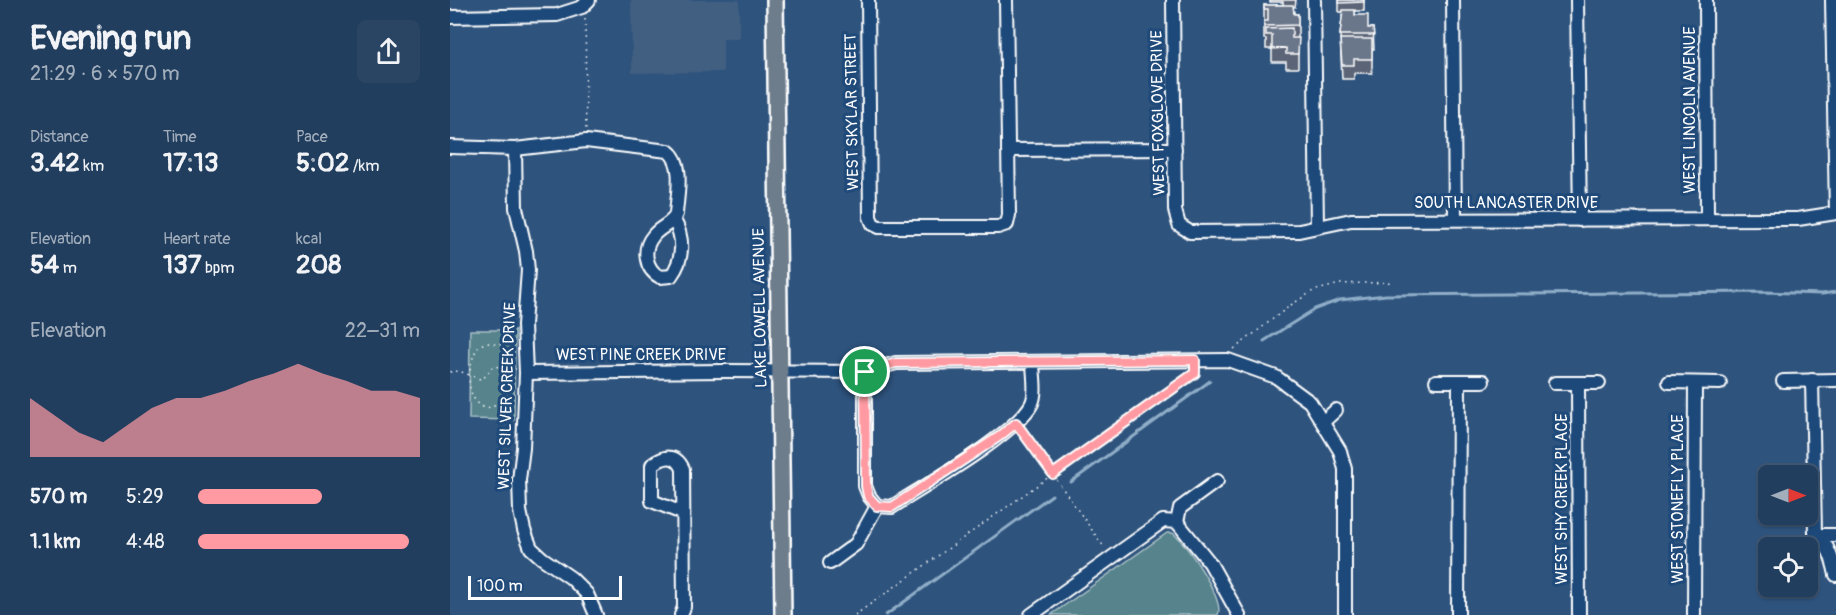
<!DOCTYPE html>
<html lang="en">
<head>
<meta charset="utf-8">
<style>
	:root { --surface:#223e5e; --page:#2a4564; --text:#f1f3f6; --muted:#a2aebc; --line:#3f5773; --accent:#ff9aa2 }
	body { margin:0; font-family:Pangolin,sans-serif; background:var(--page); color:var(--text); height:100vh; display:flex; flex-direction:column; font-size:22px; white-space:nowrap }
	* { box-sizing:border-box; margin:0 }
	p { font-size:20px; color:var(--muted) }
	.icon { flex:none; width:33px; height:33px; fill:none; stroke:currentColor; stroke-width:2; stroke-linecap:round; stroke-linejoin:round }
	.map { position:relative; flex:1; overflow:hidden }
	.side { display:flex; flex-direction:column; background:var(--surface); width:450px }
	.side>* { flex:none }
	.needle { width:39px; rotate:90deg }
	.buttons { position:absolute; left:1308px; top:465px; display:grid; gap:12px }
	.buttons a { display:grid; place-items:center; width:60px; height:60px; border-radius:9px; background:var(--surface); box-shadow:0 2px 4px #0004,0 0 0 2px var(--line); font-size:30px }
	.scale { position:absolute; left:18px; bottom:15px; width:154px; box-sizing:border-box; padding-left:6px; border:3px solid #fff; border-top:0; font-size:16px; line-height:21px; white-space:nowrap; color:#fff; -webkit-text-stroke:4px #1f4a7a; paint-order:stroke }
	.pin { position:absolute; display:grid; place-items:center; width:51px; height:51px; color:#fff; margin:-26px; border:3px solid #fff; border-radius:50%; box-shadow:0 2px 6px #0007 }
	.round { display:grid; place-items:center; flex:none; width:63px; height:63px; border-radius:9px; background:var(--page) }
	.summary { display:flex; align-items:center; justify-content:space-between; height:102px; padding:0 30px }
	h1 { font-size:33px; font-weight:800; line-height:45px }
	.stats { display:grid; grid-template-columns:repeat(3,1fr); gap:9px; height:102px; padding:6px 30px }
	.stats div { display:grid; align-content:center }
	.stats b { font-size:26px; font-weight:800 }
	.stats small { font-size:16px; font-weight:400 }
	.stats p { font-size:16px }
	.chart { height:168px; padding:12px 30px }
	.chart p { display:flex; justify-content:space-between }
	.chart svg { width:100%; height:108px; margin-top:6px; fill:var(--accent); opacity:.7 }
	ul { padding:0 30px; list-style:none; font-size:20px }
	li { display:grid; grid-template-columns:96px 72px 1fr; align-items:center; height:45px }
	li i { height:15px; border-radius:8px; background:var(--accent) }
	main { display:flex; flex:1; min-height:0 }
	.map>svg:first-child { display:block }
	.built { fill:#405e81 }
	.green { fill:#56838c; stroke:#aac1c6; stroke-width:1.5 }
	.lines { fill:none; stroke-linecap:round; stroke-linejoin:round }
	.stream { stroke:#90aec8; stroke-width:3 }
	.minor-casing { stroke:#fff; stroke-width:16 }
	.major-casing { stroke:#fff; stroke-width:20 }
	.path { stroke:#fff; stroke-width:1.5; stroke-dasharray:1.5 4.5; stroke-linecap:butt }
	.minor { stroke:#1f4a7a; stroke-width:12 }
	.major { stroke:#6d7d8c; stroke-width:15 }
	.wall { fill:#5c6577; stroke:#fff; stroke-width:1.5 }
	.building { fill:#6b768a; stroke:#fff; stroke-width:1.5 }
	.route-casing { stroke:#fff; stroke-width:12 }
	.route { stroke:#ff9aa2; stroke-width:8 }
	.labels { text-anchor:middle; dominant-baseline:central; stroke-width:6; stroke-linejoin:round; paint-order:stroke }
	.street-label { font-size:16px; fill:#fff; stroke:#1f4a7a }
</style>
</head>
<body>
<main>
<section class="side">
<div class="summary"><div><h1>Evening run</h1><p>21:29 · 6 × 570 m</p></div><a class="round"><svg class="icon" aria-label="share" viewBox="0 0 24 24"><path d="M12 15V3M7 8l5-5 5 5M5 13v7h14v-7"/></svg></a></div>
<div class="stats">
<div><p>Distance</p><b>3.42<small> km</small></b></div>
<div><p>Time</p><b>17:13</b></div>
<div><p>Pace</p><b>5:02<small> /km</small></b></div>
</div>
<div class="stats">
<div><p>Elevation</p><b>54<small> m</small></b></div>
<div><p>Heart rate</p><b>137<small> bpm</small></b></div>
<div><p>kcal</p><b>208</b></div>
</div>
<div class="chart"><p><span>Elevation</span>22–31 m</p>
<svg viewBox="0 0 160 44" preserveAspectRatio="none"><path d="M0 44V20L10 27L20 34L30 38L40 31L50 24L60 20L70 20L80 17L90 13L100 10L110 6L120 10L130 13L140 17L150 17L160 20V44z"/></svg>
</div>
<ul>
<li><b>570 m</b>5:29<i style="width:56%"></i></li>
<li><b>1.1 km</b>4:48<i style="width:95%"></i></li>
</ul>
</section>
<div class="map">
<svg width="1386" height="615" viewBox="0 0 1386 615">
	<rect width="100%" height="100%" fill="#2e537d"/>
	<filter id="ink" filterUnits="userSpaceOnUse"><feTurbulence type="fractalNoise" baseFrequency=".0167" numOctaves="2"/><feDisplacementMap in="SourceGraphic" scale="12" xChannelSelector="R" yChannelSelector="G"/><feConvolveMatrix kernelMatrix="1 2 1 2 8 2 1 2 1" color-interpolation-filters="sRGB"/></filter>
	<g filter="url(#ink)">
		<polygon class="built" points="181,0 289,0 289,38 273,39 273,72 182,73"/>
		<g class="green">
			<polygon points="20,330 65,330 64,420 19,419"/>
			<path d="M717,533C722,533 723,532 726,536C738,546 775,601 768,615H601Z"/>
		</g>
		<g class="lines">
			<g class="stream">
				<polyline points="814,341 865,309 890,300 936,295 1315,292 1372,294 1386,292"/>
				<polyline points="621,482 760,381"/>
				<polyline points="436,615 602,495"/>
			</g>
			<g class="minor-casing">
				<g id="minor">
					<polyline points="418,0 420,217 423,224 429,227 548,227 557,224 559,215 556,0"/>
					<polyline points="723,0 725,210 729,225 740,232 849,231 901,220 1348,219 1386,213"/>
					<polyline points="864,0 867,226"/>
					<polyline points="1003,0 1005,219"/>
					<polyline points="1127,0 1130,220"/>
					<polyline points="1256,0 1257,219"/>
					<polyline points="1382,0 1386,213"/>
					<polyline points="0,17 107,15 132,7 139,0"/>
					<path d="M0,147L65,149L136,141L218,151C235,163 227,196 226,214C223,224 209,227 203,236C192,249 195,269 210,277L221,276C234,259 234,238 224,220"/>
					<polyline points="65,149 66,208 76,251 78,270 74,325 76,373 73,448 69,480 70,511 74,530 81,548 92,558 121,578 137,594 146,615"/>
					<polyline points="558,150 725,149"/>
					<path d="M415,372V486L419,496L427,506L442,507C473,487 568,433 582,403C587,392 583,374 583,362"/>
					<polyline points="76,373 274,371 415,372 446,363 778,360 826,377 860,402 890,451 895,469 895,615"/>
					<path d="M1362,380L1365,533C1378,542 1383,560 1386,575"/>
					<polyline points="986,381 1009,381"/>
					<polyline points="1333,381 1386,380"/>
					<polyline points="1219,382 1270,383"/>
					<polyline points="1105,383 1128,383"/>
					<polyline points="873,422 886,410"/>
					<polyline points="727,522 730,508 767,481"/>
					<polyline points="1369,535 1386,535"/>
					<polyline points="380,563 406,544 427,506"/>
					<path d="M231,615L234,607L233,469C226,453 214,456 202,465V501L232,513"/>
					<polyline points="581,615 713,521 727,522 760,563 789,615"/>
					<polyline points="1008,615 1009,381 1033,381"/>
					<polyline points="1129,615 1128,383 1149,383"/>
					<polyline points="1244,615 1245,383"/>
				</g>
			</g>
			<g class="major-casing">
				<polyline id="major" points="325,0 333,615"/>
			</g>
			<g class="path">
				<path d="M135,19C136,57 135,93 136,131"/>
				<path d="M63,346L37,343L29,345C18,362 12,398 35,408C46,407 52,397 64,396"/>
				<polyline points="784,349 841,305 863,291 890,284 943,282"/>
				<polyline points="0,372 9,371 30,379 36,376 43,366 66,369"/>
				<polyline points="572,431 654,547"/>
				<polyline points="405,615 745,373 745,371"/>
			</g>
			<use href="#minor" class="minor"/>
			<use href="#major" class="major"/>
		</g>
		<g class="wall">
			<polygon points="820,0 846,0 845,7 843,7 844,14 848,14 848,68 836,68 836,62 822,62 822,49 816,49 816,39 814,39 814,5 833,5 833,2 820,2"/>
			<polygon points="889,0 914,0 914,11 905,11 905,15 918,28 923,28 924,49 922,49 922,73 904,73 904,79 892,79 890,35 893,12 889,12"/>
		</g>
		<g class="building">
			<polygon points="889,0 914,0 914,2 889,3"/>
			<polygon points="814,5 843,5 844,14 848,14 848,25 814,26 814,21 818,21 818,9 814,9"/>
			<polygon points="893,10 905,10 905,15 918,15 918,28 923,28 924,35 890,35"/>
			<polygon points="842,28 842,38 849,38 848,54 836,54 836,48 822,49 822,35 816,35 816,29"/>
			<polygon points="890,39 922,39 922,59 904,59 904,65 892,65"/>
		</g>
	</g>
	<g class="lines" filter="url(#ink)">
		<g class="route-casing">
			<polygon id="route" points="745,360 745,373 603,474 566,423 550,436 442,507 427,506 418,496 416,486 415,372 446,363"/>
		</g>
		<use href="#route" class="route"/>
	</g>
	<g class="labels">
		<g class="street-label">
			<text transform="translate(1240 110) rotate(-90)">WEST LINCOLN AVENUE</text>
			<text transform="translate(402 112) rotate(-91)">WEST SKYLAR STREET</text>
			<text transform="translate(708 113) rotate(-91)">WEST FOXGLOVE DRIVE</text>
			<text x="1056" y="203">SOUTH LANCASTER DRIVE</text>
			<text transform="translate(310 308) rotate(-91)">LAKE LOWELL AVENUE</text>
			<text x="191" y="355">WEST PINE CREEK DRIVE</text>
			<text transform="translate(57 396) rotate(-88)">WEST SILVER CREEK DRIVE</text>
			<text transform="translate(1112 499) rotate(-90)">WEST SHY CREEK PLACE</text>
			<text transform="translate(1228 499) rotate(-90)">WEST STONEFLY PLACE</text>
		</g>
	</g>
</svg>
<div class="buttons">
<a><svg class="needle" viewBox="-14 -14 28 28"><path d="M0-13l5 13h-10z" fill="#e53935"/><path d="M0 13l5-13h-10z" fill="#a2aebc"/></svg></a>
<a><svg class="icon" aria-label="locate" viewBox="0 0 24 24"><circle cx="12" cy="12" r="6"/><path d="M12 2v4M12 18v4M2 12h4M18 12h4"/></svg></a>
</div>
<div class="scale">100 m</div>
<div class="pin" style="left:415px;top:372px;background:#1e9e55"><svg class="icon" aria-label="arrive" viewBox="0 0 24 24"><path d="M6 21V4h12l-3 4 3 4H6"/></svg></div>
</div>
</main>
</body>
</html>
